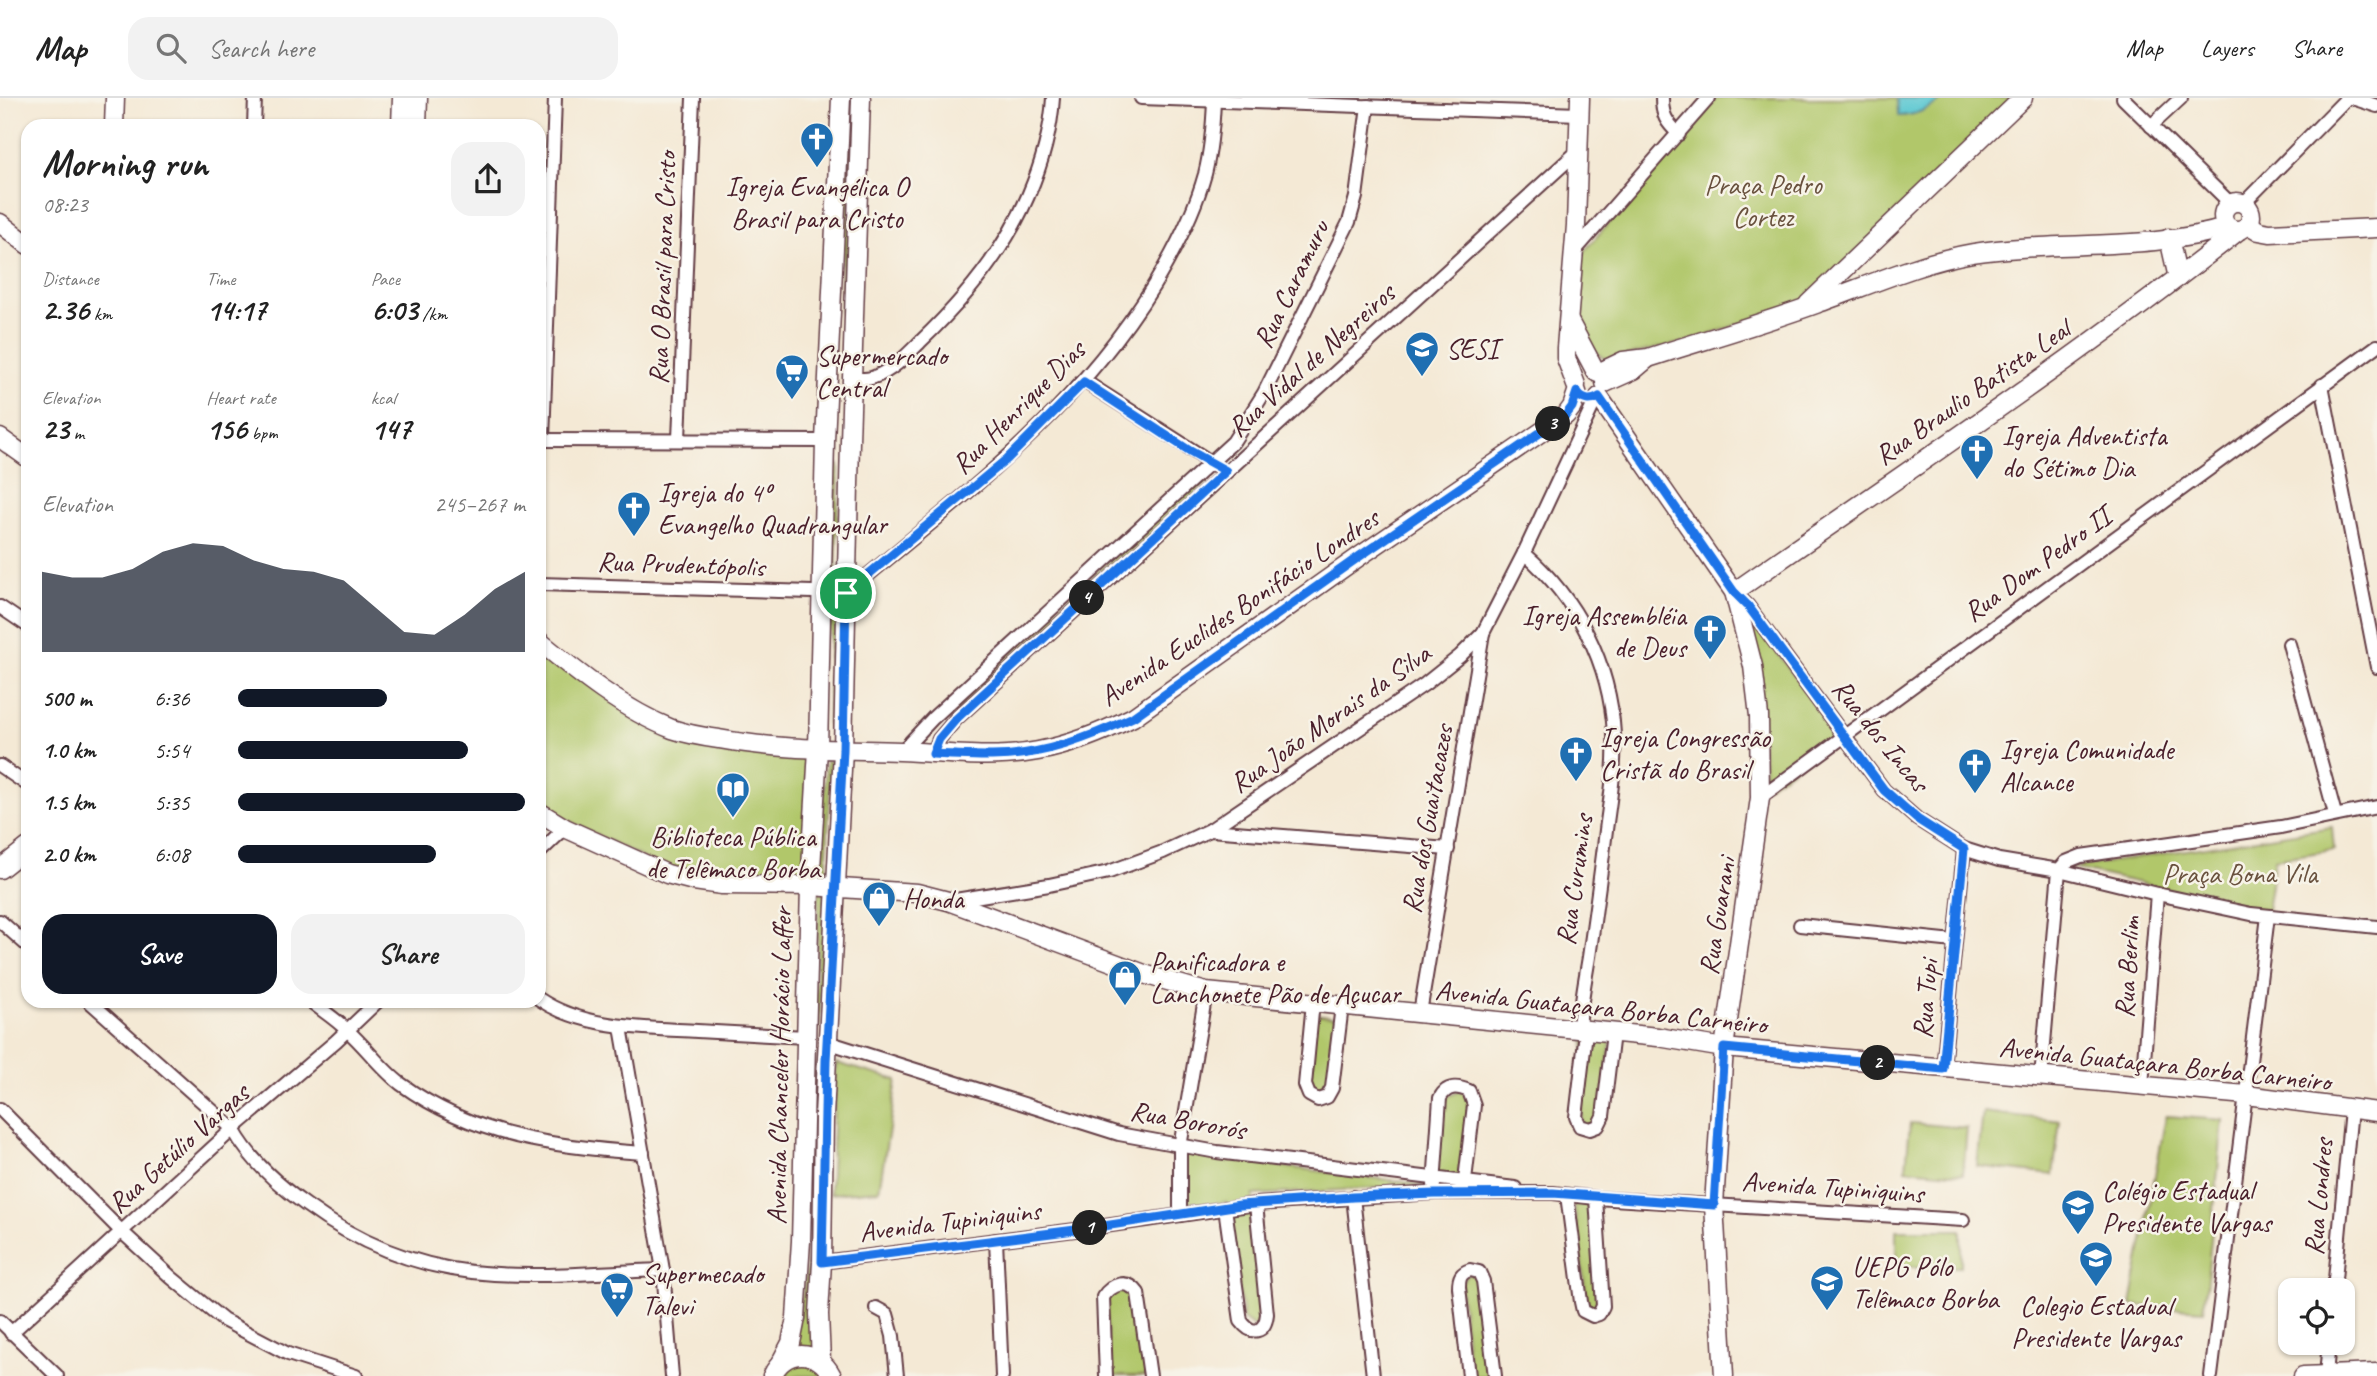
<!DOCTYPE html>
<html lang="en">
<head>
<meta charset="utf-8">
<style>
	:root { --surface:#fff; --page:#f2f2f2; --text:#222; --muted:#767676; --line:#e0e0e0; --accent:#111827 }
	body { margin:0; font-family:Caveat,sans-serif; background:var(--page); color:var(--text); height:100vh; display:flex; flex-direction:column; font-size:26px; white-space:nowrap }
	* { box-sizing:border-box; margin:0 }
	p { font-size:23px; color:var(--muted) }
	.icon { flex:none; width:38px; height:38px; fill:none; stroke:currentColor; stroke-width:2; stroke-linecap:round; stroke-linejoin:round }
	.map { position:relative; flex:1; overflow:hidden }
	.side { position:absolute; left:21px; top:21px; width:525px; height:889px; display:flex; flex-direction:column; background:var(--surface); border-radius:21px; box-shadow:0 2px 5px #0004 }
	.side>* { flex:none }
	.buttons { position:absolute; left:2278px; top:1180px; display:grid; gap:14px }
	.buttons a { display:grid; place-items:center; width:77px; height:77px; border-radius:14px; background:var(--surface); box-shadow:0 2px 5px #0004; font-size:35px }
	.pin { position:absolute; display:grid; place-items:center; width:60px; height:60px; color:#fff; margin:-30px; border:4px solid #fff; border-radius:50%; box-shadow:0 2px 7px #0007 }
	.km { position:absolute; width:35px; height:35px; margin:-18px; border-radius:50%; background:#222; color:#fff; font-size:19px; line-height:35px; text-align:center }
	.round { display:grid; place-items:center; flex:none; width:74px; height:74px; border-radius:21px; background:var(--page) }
	.overview { display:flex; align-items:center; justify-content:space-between; height:119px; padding:0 21px }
	h1 { font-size:38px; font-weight:700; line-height:52px }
	.stats { display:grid; grid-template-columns:repeat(3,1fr); gap:10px; height:119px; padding:7px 21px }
	.stats div { display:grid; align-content:center }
	.stats b { font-size:30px; font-weight:700 }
	.stats small { font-size:19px; font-weight:400 }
	.stats p { font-size:19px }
	.chart { height:196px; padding:14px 21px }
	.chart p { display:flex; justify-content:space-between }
	.chart svg { width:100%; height:126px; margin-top:7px; fill:var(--accent); opacity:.7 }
	.primary-button { display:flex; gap:14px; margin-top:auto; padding:14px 21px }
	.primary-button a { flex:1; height:80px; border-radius:21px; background:var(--accent); color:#fff; font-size:28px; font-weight:700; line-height:80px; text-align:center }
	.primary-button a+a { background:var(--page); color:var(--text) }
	ul { padding:0 21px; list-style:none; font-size:23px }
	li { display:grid; grid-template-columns:112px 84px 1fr; align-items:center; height:52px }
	li i { height:18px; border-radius:9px; background:var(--accent) }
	header { display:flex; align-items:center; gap:42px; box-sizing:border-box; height:98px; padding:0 35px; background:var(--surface); border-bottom:2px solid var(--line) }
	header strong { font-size:33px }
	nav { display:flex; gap:38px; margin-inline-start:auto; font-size:24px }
	.search { width:490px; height:63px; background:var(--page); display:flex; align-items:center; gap:18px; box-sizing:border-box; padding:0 24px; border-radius:21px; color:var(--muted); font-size:26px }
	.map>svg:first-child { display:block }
	.green { fill:#b1c76b; stroke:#7e734b; stroke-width:2 }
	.water { fill:#5bc8d2; stroke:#52747e; stroke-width:2 }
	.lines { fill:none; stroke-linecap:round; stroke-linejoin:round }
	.street-casing { stroke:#643d44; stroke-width:16 }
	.secondary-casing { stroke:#643d44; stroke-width:21 }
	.street { stroke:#fff; stroke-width:12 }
	.secondary { stroke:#fff; stroke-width:18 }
	.route-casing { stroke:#fff; stroke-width:14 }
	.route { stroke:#1a73e8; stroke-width:9 }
	.labels { text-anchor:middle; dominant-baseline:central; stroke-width:5; stroke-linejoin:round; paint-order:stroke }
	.park-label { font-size:28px; fill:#69513e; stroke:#f7f3e8 }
	.poi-label { font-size:28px; fill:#4a1f2b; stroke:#f7f3e8; text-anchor:start }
	.street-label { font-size:28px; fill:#4a1f2b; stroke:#f7f3e8 }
</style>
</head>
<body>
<header>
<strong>Map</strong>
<div class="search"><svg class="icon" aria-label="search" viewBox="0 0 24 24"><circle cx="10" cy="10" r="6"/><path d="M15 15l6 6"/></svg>Search here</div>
<nav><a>Map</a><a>Layers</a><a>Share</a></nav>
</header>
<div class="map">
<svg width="2377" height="1278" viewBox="0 0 2377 1278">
	<rect width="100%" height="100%" fill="#f7f3e8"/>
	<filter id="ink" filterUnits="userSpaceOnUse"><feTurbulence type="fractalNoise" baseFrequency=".0143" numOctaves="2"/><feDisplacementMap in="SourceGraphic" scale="14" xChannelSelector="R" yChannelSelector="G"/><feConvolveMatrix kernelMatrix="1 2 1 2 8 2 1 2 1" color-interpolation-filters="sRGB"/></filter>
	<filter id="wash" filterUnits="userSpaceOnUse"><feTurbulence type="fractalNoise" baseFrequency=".00686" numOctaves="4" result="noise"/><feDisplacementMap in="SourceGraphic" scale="28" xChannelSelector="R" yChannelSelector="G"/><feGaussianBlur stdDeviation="1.57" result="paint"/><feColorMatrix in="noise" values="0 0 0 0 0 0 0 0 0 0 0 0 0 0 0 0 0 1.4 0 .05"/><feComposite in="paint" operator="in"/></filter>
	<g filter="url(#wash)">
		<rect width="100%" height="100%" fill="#f4e9d5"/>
		<g class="green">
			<path d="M1717,0H2016L1809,200L1698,241L1607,262C1575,244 1576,223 1578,190C1579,176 1579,164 1585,152Z"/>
			<polygon points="847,16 853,17 846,215 841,215"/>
			<polygon points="834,367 839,367 836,471 832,471"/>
			<polygon points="1209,378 1207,385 950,621 943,613 1202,379"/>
			<polygon points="837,497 833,630 828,630 831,498"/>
			<polygon points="1751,518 1839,640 1766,689"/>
			<polygon points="539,551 687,644 763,656 814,658 804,783 723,783 669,773 539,708"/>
			<polygon points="826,663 831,663 826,780 820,779"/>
			<polygon points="2332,729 2334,752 2275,761 2267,813 2072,770"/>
			<polygon points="819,794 825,795 819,929 815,929"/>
			<polygon points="1313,916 1340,919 1327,998 1310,996"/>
			<polygon points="1585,941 1611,944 1598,1028 1581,1026"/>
			<polygon points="836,965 897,982 879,1092 830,1096"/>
			<polygon points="814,969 817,969 814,1151 816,1240 833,1278 775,1278 795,1237 811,1151"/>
			<polygon points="1461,993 1472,1004 1458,1079 1435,1077 1443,1000"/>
			<polygon points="1983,1014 2060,1023 2053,1077 1977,1068"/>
			<polygon points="2166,1018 2223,1022 2204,1212 2131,1207"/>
			<polygon points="1910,1025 1967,1030 1963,1076 1906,1071"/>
			<polygon points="1182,1056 1430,1087 1253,1097 1265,1217 1264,1225 1254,1229 1243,1221 1226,1104 1181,1111"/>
			<polygon points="1592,1106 1600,1206 1594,1215 1588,1212 1574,1107"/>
			<rect x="1896" y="1132" width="65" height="37"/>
			<polygon points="1467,1176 1477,1178 1491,1278 1470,1278 1460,1187"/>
			<polygon points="1133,1190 1147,1278 1108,1278 1106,1198 1112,1192"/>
		</g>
		<path class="water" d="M1897,0H1945C1930,10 1916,18 1898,18Z"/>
	</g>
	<g filter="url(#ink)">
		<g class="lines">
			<g class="street-casing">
				<g id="street">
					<polyline points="1141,0 1579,16"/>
					<path d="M1662,0C1662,17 1666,24 1679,36"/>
					<polyline points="2123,0 2230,105"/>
					<polyline points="2352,0 2377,8"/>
					<polyline points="254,28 255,0"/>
					<polyline points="2151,28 2181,0"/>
					<polyline points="2244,105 2347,0"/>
					<polyline points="1573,155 1709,0"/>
					<path d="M853,281C860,281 867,282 874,279C892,273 907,257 920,244C964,202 1004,154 1028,98C1041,68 1051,33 1053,0"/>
					<polyline points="1084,283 1217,368"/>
					<polyline points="2322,287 2377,569"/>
					<polyline points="679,341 693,0"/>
					<polyline points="539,342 825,343"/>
					<polyline points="543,342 555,0"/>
					<path d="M1524,455C1577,501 1610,565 1614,636C1616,668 1610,701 1606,732C1601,774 1595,817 1589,859C1585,883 1580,908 1579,933"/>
					<path d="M539,486L846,495L856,487C968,394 1076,313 1154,187C1175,152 1194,116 1205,76C1211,52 1213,27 1214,3"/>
					<polyline points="1736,496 1748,508 1884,692 1917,721 1964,751 1999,762 2059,772 2066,764 2081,758 2281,729 2377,709"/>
					<polyline points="0,509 28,528"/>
					<polyline points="2289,546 2335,716"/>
					<polyline points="902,653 933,620 1233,344 1264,295 1349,124 1356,99 1368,8"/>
					<polyline points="933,656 939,641 956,621 1577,54"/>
					<polyline points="0,668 28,687"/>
					<polyline points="1760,700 2377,248"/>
					<polyline points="1210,732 1448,751"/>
					<polyline points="539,755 565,730"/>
					<polyline points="949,803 1049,787 1109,774 1163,754 1210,732 1425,586 1460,558 1483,535 1524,455 1596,301"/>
					<polyline points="0,823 28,848"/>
					<polyline points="1800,827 1954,843"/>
					<path d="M539,901C583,931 646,930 697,933C733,935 770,937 806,939"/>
					<path d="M89,903L233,1031C250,1062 278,1087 306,1107C355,1143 412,1167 472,1174C534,1181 600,1174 663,1172"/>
					<path d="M310,903C323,913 337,922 348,933C366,949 381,971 401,986C474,1039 555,1049 643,1055"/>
					<polyline points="1313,904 1305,987 1309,997 1318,1002 1327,999 1332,990 1342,908"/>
					<polyline points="1420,915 1483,535"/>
					<polyline points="621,929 663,1172 672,1278"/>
					<polyline points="1586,934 1576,1019 1580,1028 1590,1031 1598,1028 1603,1018 1613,935"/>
					<polyline points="827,944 1119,1036 1217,1054 1515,1090"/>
					<polyline points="1943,971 1964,751"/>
					<polyline points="2041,980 2059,772 2157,796 2251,816 2377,829"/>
					<polyline points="2142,988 2157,796"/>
					<polyline points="0,1011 122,1134 172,1180 223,1222 288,1256 356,1278"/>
					<path d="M1434,1087L1440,1000C1447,987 1457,988 1469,993L1474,1007L1465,1082"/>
					<polyline points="1567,1097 1581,1204 1583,1213 1593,1218 1599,1216 1603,1208 1596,1100"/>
					<polyline points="1353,1099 1373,1278"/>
					<path d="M1225,1110L1241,1223C1252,1238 1265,1235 1267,1216L1256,1106"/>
					<polyline points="1180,1117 1180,1049 1206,894"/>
					<polyline points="996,1142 1002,1278"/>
					<polyline points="822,1164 1091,1130 1256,1106 1435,1095 1553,1095 1596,1100 1963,1122"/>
					<polyline points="2334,1192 2351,1011"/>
					<polyline points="876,1210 887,1216 893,1238 897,1278"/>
					<polyline points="0,1223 57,1278"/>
					<polyline points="11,1235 233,1031 336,943 378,903"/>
					<polyline points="2326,1277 2329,1244"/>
					<path d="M1106,1278L1103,1199C1112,1186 1127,1180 1138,1195L1150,1278"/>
					<path d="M1469,1278L1459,1189C1459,1179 1461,1175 1470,1172L1479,1174L1483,1183L1495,1278"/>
					<polyline points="2211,1278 2268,818"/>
				</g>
			</g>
			<g class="secondary-casing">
				<g id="secondary">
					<polyline points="114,28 115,0"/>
					<polyline points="401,28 402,0"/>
					<polyline points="417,28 418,0"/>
					<circle cx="2237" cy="118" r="14"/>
					<polyline points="0,125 28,147"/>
					<polyline points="2249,127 2259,133 2270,135 2377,130"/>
					<polyline points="2169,140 2178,180"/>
					<polyline points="1808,206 2023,0"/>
					<polyline points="1569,223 1596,274"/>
					<path d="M1598,275L1623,263L1648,260C1704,242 1761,226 1816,206C1867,188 1920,164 1973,155C2054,142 2150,154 2228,129"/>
					<polyline points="1605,285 1634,272 1647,261"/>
					<polyline points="1576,287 1566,260 1566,250 1576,127 1580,0"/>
					<polyline points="1599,299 1734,494 1753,568 1759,618 1760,700 1724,950 1714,1107 1724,1278"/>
					<polyline points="0,340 28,360"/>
					<path d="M1734,494C1903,376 2076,261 2238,133"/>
					<path d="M539,543C579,576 624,612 672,631C687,636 704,639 719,641C779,652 839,651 900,653C946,655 992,662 1038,653C1071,647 1103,634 1133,619L1360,458L1566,317L1572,309L1577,294"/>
					<polyline points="539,714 565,730 667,776 694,783 722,787 810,788 917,795 948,803 1147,877 1206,894 1658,939 1724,950 2246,997 2377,1014"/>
					<polyline points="0,771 28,749"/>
					<polyline points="821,1263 819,1216 822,1164 824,1018 843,652 850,343 861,0"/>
					<polyline points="781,1264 791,1245 796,1220 801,1143 810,788 818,651 825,343 841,0"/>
					<path d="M772,1278C785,1250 818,1250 832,1278"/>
					<polyline points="2303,1278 2377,1275"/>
				</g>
			</g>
			<use href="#street" class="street"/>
			<use href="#secondary" class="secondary"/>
		</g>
	</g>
	<g class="lines" filter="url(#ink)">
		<g class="route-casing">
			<path id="route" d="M1084,284L1190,353L1226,373L956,621L939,641L933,656C952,657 973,658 992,658C1042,658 1089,640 1133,619L1360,458L1566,317L1572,309L1577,294C1582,303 1591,304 1599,299L1734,494L1748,508L1884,692L1917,721L1964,751L1943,971L1724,950L1714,1107L1553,1095L1435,1096L1353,1099L1240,1107L1091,1130L822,1164L826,963L843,652L846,495L1007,361Z"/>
		</g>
		<use href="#route" class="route"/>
	</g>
	<defs>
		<g id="church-pin" transform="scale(1.75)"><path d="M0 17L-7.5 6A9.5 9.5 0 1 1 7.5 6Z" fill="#1f6fb2" stroke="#f7f3e8"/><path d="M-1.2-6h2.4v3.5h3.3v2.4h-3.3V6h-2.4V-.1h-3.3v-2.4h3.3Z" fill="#fff"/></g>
		<g id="school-pin" transform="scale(1.75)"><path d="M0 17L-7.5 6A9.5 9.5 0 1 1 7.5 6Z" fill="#1f6fb2" stroke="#f7f3e8"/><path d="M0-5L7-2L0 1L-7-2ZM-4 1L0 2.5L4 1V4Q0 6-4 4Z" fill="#fff"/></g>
		<g id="supermarket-pin" transform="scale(1.75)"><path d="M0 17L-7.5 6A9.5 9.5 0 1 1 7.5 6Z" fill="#1f6fb2" stroke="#f7f3e8"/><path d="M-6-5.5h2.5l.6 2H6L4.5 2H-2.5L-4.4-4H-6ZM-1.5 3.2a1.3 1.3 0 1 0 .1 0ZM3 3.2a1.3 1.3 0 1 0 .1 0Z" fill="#fff"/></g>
		<g id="library-pin" transform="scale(1.75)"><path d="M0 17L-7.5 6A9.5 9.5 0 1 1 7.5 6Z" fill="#1f6fb2" stroke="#f7f3e8"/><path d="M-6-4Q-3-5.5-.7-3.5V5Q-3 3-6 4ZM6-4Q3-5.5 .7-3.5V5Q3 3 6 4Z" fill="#fff"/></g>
		<g id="shop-pin" transform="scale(1.75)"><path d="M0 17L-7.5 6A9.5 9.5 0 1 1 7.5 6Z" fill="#1f6fb2" stroke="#f7f3e8"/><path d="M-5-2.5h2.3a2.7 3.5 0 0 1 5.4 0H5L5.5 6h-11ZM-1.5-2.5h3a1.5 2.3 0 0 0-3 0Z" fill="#fff"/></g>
		<g id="university-pin" transform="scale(1.75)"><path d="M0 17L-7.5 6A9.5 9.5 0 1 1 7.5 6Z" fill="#1f6fb2" stroke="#f7f3e8"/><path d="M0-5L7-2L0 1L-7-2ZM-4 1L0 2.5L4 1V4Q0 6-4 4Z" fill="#fff"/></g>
	</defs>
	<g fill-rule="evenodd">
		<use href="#church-pin" x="817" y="41"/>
		<use href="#school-pin" x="1422" y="250"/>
		<use href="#supermarket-pin" x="792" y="273"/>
		<use href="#church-pin" x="1977" y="353"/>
		<use href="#church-pin" x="634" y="410"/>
		<use href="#church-pin" x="1710" y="533"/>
		<use href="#church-pin" x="1576" y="655"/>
		<use href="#church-pin" x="1975" y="667"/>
		<use href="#library-pin" x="733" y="691"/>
		<use href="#shop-pin" x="879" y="800"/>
		<use href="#shop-pin" x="1125" y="879"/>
		<use href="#school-pin" x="2078" y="1108"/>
		<use href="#school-pin" x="2096" y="1160"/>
		<use href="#university-pin" x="1827" y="1184"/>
		<use href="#supermarket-pin" x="617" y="1191"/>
	</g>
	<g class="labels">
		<g class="park-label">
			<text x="1763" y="86">Praça Pedro<tspan x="1763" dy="32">Cortez</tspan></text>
			<text x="2240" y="775">Praça Bona Vila</text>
		</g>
		<g class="poi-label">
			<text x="817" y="88" text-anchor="middle">Igreja Evangélica O<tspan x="817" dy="32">Brasil para Cristo</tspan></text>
			<text x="1446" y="250">SESI</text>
			<text x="816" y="257">Supermercado<tspan x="816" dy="32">Central</tspan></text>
			<text x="2002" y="337">Igreja Adventista<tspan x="2002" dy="32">do Sétimo Dia</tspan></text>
			<text x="658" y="394">Igreja do 4º<tspan x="658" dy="32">Evangelho Quadrangular</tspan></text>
			<text x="1686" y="517" text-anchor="end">Igreja Assembléia<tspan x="1686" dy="32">de Deus</tspan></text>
			<text x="1600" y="639">Igreja Congressão<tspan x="1600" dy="32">Cristã do Brasil</tspan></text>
			<text x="2000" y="651">Igreja Comunidade<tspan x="2000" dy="32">Alcance</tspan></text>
			<text x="733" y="738" text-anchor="middle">Biblioteca Pública<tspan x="733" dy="32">de Telêmaco Borba</tspan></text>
			<text x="903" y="800">Honda</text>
			<text x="1150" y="863">Panificadora e<tspan x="1150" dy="32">Lanchonete Pão de Açucar</tspan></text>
			<text x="2102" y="1092">Colégio Estadual<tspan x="2102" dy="32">Presidente Vargas</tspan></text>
			<text x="1852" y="1168">UEPG Pólo<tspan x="1852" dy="32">Telêmaco Borba</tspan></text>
			<text x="642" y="1175">Supermecado<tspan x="642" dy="32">Talevi</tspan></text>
			<text x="2096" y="1207" text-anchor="middle">Colegio Estadual<tspan x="2096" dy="32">Presidente Vargas</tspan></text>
		</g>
		<g class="street-label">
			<text transform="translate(662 170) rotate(-88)">Rua O Brasil para Cristo</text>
			<text transform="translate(1291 186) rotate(-64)">Rua Caramuru</text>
			<text transform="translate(1311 262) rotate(-42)">Rua Vidal de Negreiros</text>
			<text transform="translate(1972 294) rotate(-35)">Rua Braulio Batista Leal</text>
			<text transform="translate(1018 309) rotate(-45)">Rua Henrique Dias</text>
			<text transform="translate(681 466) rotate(2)">Rua Prudentópolis</text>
			<text transform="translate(2037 466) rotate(-36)">Rua Dom Pedro II</text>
			<text transform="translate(1239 509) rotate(-34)">Avenida Euclides Bonifácio Londres</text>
			<text transform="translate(1330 620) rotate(-35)">Rua João Morais da Silva</text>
			<text transform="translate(1881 637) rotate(51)">Rua dos Incas</text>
			<text transform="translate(1427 721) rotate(-80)">Rua dos Guaitacazes</text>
			<text transform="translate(1574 782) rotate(-82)">Rua Curumins</text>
			<text transform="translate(1717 818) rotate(-81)">Rua Guarani</text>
			<text transform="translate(2127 869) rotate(-86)">Rua Berlim</text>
			<text transform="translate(1925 901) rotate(-85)">Rua Tupi</text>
			<text transform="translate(1601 909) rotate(6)">Avenida Guataçara Borba Carneiro</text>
			<text transform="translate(2165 966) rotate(6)">Avenida Guataçara Borba Carneiro</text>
			<text transform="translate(779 968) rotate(-89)">Avenida Chanceler Horácio Laffer</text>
			<text transform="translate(1188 1022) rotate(10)">Rua Bororós</text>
			<text transform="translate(178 1050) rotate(-42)">Rua Getúlio Vargas</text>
			<text transform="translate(1833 1089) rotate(4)">Avenida Tupiniquins</text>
			<text transform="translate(2318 1099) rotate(-85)">Rua Londres</text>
			<text transform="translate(950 1123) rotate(-7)">Avenida Tupiniquins</text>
		</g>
	</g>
</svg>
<div class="buttons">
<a><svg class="icon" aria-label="locate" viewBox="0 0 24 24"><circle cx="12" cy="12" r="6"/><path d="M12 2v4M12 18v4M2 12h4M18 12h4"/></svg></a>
</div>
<div class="pin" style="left:846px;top:495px;background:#1e9e55"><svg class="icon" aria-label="arrive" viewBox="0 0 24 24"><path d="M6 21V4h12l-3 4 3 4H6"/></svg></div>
<b class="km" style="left:1090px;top:1130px">1</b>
<b class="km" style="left:1878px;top:965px">2</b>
<b class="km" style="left:1553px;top:326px">3</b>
<b class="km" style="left:1087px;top:500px">4</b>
<section class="side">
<div class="overview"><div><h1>Morning run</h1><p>08:23</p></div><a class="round"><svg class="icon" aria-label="share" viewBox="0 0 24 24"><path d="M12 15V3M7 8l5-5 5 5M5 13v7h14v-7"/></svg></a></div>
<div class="stats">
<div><p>Distance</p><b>2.36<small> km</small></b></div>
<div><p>Time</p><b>14:17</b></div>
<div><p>Pace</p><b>6:03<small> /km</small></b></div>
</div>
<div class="stats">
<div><p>Elevation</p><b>23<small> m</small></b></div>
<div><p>Heart rate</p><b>156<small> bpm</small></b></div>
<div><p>kcal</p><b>147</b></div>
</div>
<div class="chart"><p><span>Elevation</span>245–267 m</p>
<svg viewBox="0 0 160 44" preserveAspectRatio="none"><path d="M0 44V16L10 18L20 18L30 15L40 9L50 6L60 7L70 12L80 15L90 16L100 19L110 28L120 37L130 38L140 31L150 22L160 16V44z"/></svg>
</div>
<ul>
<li><b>500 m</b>6:36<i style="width:52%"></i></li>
<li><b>1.0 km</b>5:54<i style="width:80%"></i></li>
<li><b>1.5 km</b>5:35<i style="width:100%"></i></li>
<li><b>2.0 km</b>6:08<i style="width:69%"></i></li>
</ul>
<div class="primary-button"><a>Save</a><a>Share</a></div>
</section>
</div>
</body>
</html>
